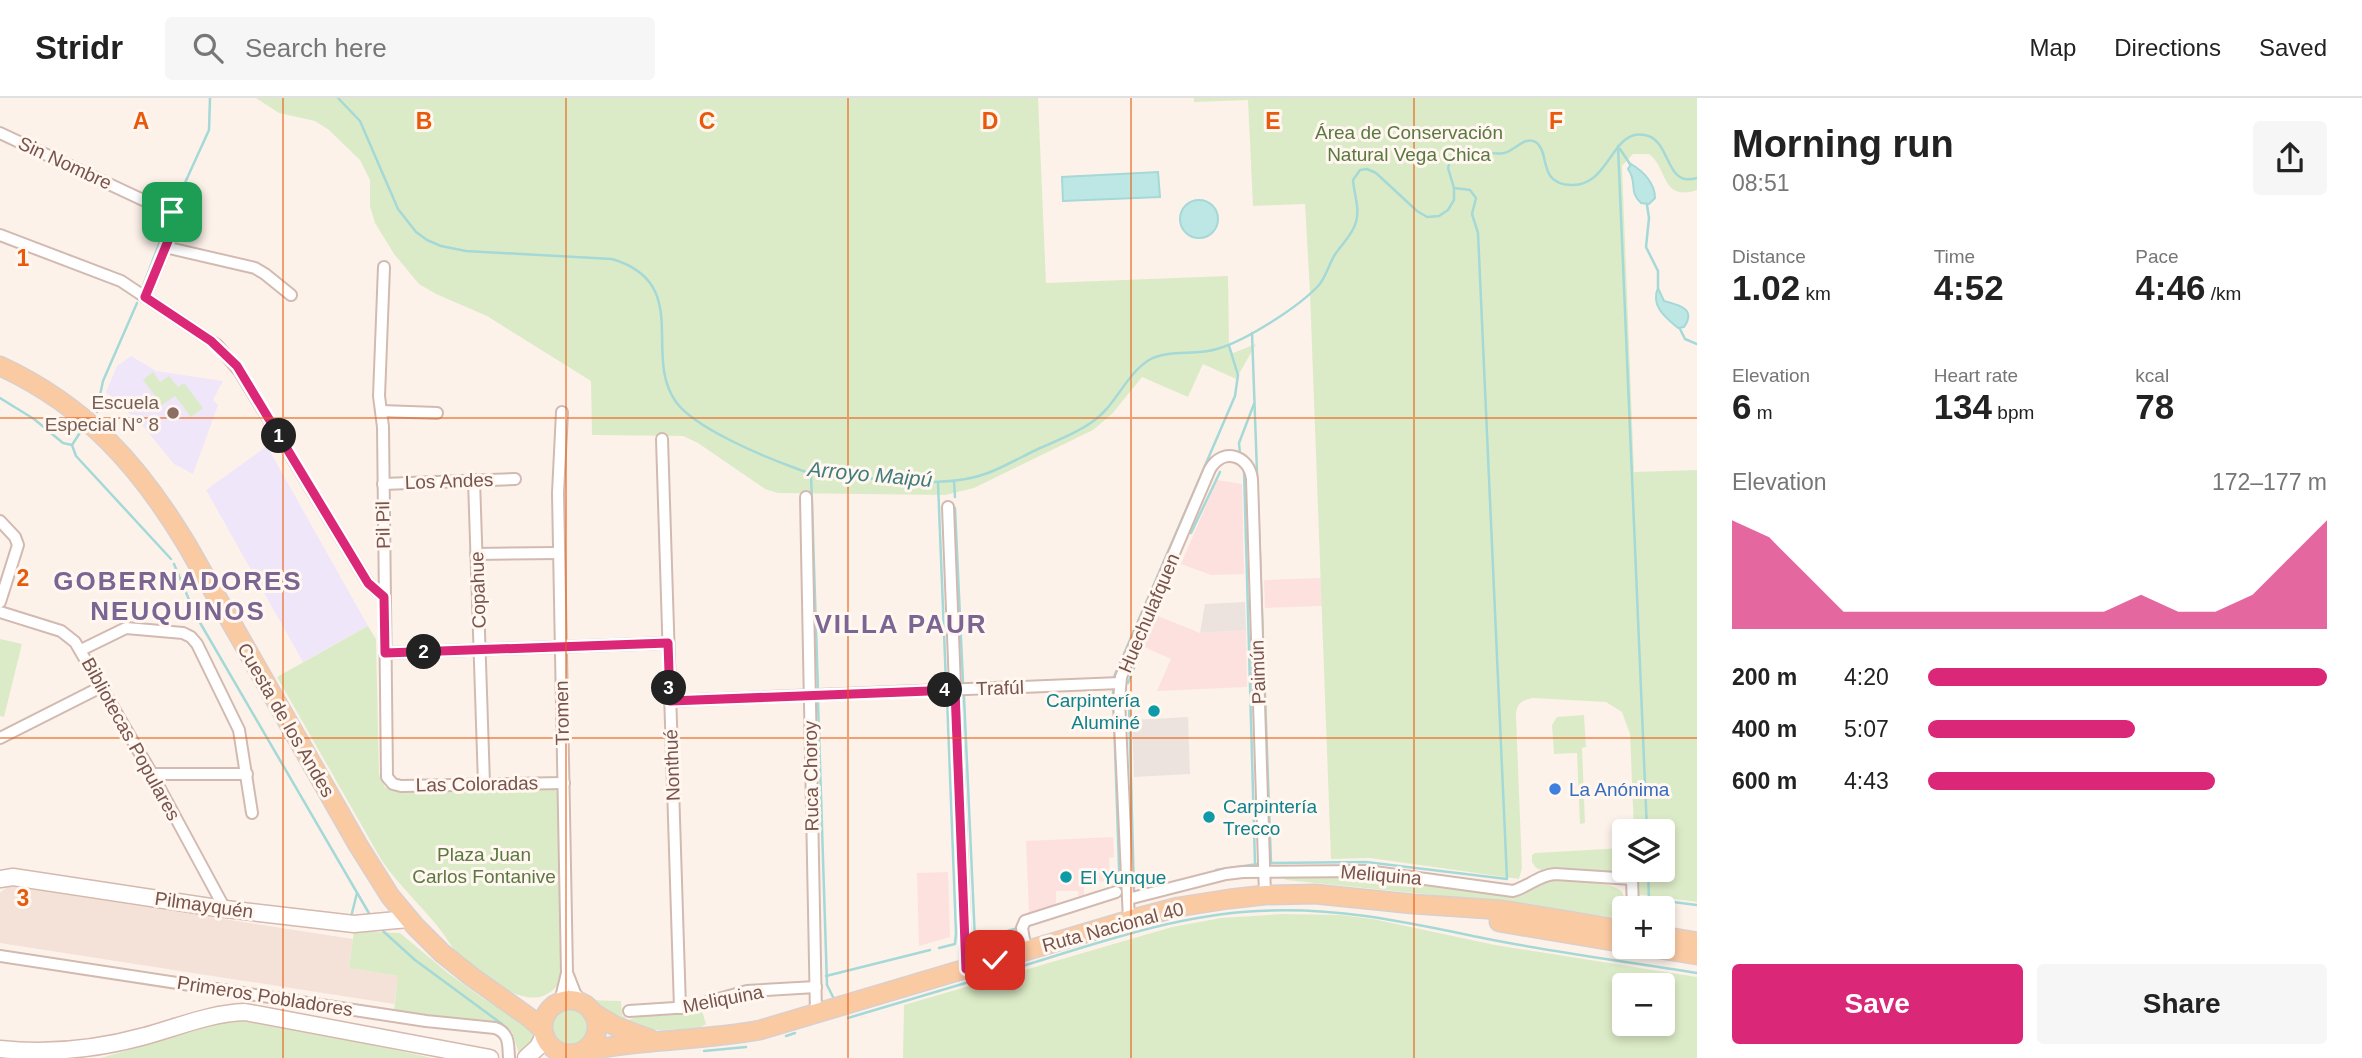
<!DOCTYPE html>
<html lang="en">
<head>
<meta charset="utf-8">
<style>
	:root { --surface:#fff; --page:#f6f6f6; --text:#222; --muted:#767676; --line:#e0e0e0; --accent:#db2777 }
	body { margin:0; font-family:Arial,sans-serif; background:var(--page); color:var(--text); height:100vh; display:flex; flex-direction:column; font-size:26px; white-space:nowrap }
	* { box-sizing:border-box; margin:0 }
	p { font-size:23px; color:var(--muted) }
	.icon { flex:none; width:38px; height:38px; fill:none; stroke:currentColor; stroke-width:2; stroke-linecap:round; stroke-linejoin:round }
	.map { position:relative; flex:1; overflow:hidden }
	.details { display:flex; flex-direction:column; background:var(--surface); width:665px }
	.details>* { flex:none }
	.buttons { position:absolute; left:1612px; top:721px; display:grid; gap:14px }
	.buttons a { display:grid; place-items:center; width:63px; height:63px; border-radius:7px; background:var(--surface); box-shadow:0 4px 10px #0003; font-size:35px }
	.pin { position:absolute; display:grid; place-items:center; width:60px; height:60px; color:#fff; margin:-30px; border-radius:14px; box-shadow:0 4px 10px #0006 }
	.km { position:absolute; width:35px; height:35px; margin:-18px; border-radius:50%; background:#222; color:#fff; font-size:19px; line-height:35px; text-align:center }
	.round { display:grid; place-items:center; flex:none; width:74px; height:74px; border-radius:7px; background:var(--page) }
	.summary { display:flex; align-items:center; justify-content:space-between; height:119px; padding:0 35px }
	h1 { font-size:38px; font-weight:700; line-height:52px }
	.stats { display:grid; grid-template-columns:repeat(3,1fr); gap:10px; height:119px; padding:7px 35px }
	.stats div { display:grid; align-content:center }
	.stats b { font-size:35px; font-weight:700 }
	.stats small { font-size:19px; font-weight:400 }
	.stats p { font-size:19px }
	.chart { height:196px; padding:14px 35px }
	.chart p { display:flex; justify-content:space-between }
	.chart svg { width:100%; height:126px; margin-top:7px; fill:var(--accent); opacity:.7 }
	.button { display:flex; gap:14px; margin-top:auto; padding:14px 35px }
	.button a { flex:1; height:80px; border-radius:7px; background:var(--accent); color:#fff; font-size:28px; font-weight:700; line-height:80px; text-align:center }
	.button a+a { background:var(--page); color:var(--text) }
	ul { padding:0 35px; list-style:none; font-size:23px }
	li { display:grid; grid-template-columns:112px 84px 1fr; align-items:center; height:52px }
	li i { height:18px; border-radius:9px; background:var(--accent) }
	header { display:flex; align-items:center; gap:42px; box-sizing:border-box; height:98px; padding:0 35px; background:var(--surface); border-bottom:2px solid var(--line) }
	header strong { font-size:33px }
	nav { display:flex; gap:38px; margin-inline-start:auto; font-size:24px }
	.search { width:490px; height:63px; background:var(--page); display:flex; align-items:center; gap:18px; box-sizing:border-box; padding:0 24px; border-radius:7px; color:var(--muted); font-size:26px }
	main { display:flex; flex:1; min-height:0 }
	.map>svg:first-child { display:block }
	.residential { fill:#f4e2d8 }
	.commercial { fill:#fde1de }
	.industrial { fill:#ece3df }
	.education { fill:#efe6f9 }
	.green { fill:#dcebc7; fill-rule:evenodd }
	.water { fill:#bde7e5; stroke:#a4d9d7; stroke-width:2 }
	.lines { fill:none; stroke-linecap:round; stroke-linejoin:round }
	.stream { stroke:#a4d9d7; stroke-width:2.5 }
	.street-casing { stroke:#d2bab1; stroke-width:14 }
	.secondary-casing { stroke:#d5b9ae; stroke-width:19 }
	.primary-casing { stroke:#d9cfcd; stroke-width:21 }
	.street { stroke:#fff; stroke-width:10 }
	.secondary { stroke:#fff; stroke-width:16 }
	.primary { stroke:#facaa3; stroke-width:18 }
	.route-casing { stroke:#fff; stroke-width:14 }
	.route { stroke:#db2777; stroke-width:9 }
	.grid { fill:none; stroke:#e8590c; stroke-width:2; stroke-opacity:0.55 }
	.education-dot { fill:#8d6e63; stroke:#fff7f0; stroke-width:2.5 }
	.culture-dot { fill:#0f9aa8; stroke:#fff7f0; stroke-width:2.5 }
	.shop-dot { fill:#3f7fe0; stroke:#fff7f0; stroke-width:2.5 }
	.labels { text-anchor:middle; dominant-baseline:central; stroke-width:6; stroke-linejoin:round; paint-order:stroke }
	.park-label { font-size:19px; fill:#5b7841; stroke:#fff7f0 }
	.street-label { font-size:19px; fill:#78544c; stroke:#fff7f0 }
	.education-label { font-size:19px; fill:#785e54; stroke:#fff7f0; text-anchor:end }
	.culture-label { font-size:19px; fill:#0d838f; stroke:#fff7f0; text-anchor:start }
	.shop-label { font-size:19px; fill:#366cbe; stroke:#fff7f0; text-anchor:start }
	.water-label { font-size:21px; font-style:italic; fill:#407c7c; stroke:#fff7f0 }
	.district-label { font-size:26px; font-weight:bold; letter-spacing:2px; fill:#7b6593; stroke:#fff7f0 }
	.grid-label { font-size:23px; text-anchor:middle; font-weight:bold; fill:#e8590c; stroke:#fff7f0; stroke-width:6; stroke-linejoin:round; paint-order:stroke }
</style>
</head>
<body>
<header>
<strong>Stridr</strong>
<div class="search"><svg class="icon" aria-label="search" viewBox="0 0 24 24"><circle cx="10" cy="10" r="6"/><path d="M15 15l6 6"/></svg>Search here</div>
<nav><a>Map</a><a>Directions</a><a>Saved</a></nav>
</header>
<main>
<div class="map">
<svg width="1697" height="960" viewBox="0 0 1697 960">
	<rect width="100%" height="100%" fill="#fdf2ea"/>
	<polygon class="residential" points="8,788 353,841 349,870 399,878 394,906 0,845 0,795"/>
	<g class="commercial">
		<polygon points="1217,382 1242,386 1244,476 1211,477 1181,466"/>
		<polygon points="1321,480 1322,508 1265,510 1264,482"/>
		<polygon points="1158,518 1200,535 1246,532 1247,589 1157,593 1171,561 1144,549"/>
		<polygon points="1113,739 1114,759 1109,760 1110,783 1084,784 1084,799 1079,800 1078,793 1056,793 1056,807 1029,816 1026,743"/>
		<polygon points="948,774 950,839 919,848 917,775"/>
	</g>
	<g class="industrial">
		<polygon points="1245,504 1246,532 1200,535 1205,506"/>
		<polygon points="1188,619 1190,676 1134,679 1132,622"/>
	</g>
	<g class="education">
		<polygon points="131,258 156,273 223,283 213,302 218,307 193,376 174,366 143,328 106,294 117,268"/>
		<polygon points="267,348 368,528 303,564 206,392"/>
	</g>
	<g class="green">
		<polygon points="256,0 1038,0 1046,185 1228,178 1229,247 1233,255 1256,246 1236,281 1203,266 1188,299 1142,279 1112,316 1093,332 974,390 945,397 778,395 765,391 698,345 683,338 592,337 591,283 487,218 436,196 419,186 394,156 375,125 370,108 370,82 360,62 329,32 315,23 279,15"/>
		<path d="M1194,0H1697V92C1661,104 1668,70 1649,56H1633L1622,68L1634,374L1697,372V804L1637,796L1636,772H1662V733H1634L1630,636L1622,614L1606,604L1533,600C1522,602 1516,606 1516,618L1522,770L1519,781L1370,760L1331,761L1310,195L1305,106L1253,108L1248,2L1194,4Z"/>
		<polygon points="153,274 160,284 169,278 178,289 184,285 203,310 191,319 175,298 162,307 143,282"/>
		<path d="M368,528L376,541L379,676L385,689L393,693L553,690L558,694L562,874C560,886 555,893 543,898C518,907 480,875 462,860C453,853 449,843 442,834C423,809 400,789 382,763L277,579Z"/>
		<polygon points="0,541 22,546 4,619 0,618"/>
		<polygon points="1584,617 1586,649 1582,650 1585,725 1580,726 1577,655 1554,656 1552,627 1557,619"/>
		<polygon points="1624,750 1624,769 1617,774 1541,772 1536,770 1532,764 1532,757 1535,755"/>
		<path d="M1363,777L1513,798C1527,796 1535,786 1548,782C1564,778 1610,782 1622,794L1626,804L1621,814L1611,819L1521,806L1286,782L1283,780L1284,778Z"/>
		<path d="M1283,816L1341,817L1373,821L1495,847L1697,879V960H903L904,907L1172,829L1221,820ZM1624,887H1662V926H1624Z"/>
		<polygon points="354,833 400,835 448,875 484,901 513,916 533,934 534,944 519,956 512,934 502,926 394,912 398,878 349,870"/>
		<path d="M586,902L621,903L622,917L628,922C651,912 678,919 701,910L706,926L700,930L647,933L607,917Z"/>
		<circle cx="570" cy="929" r="20"/>
		<polygon points="247,923 265,924 432,960 101,960 217,926"/>
	</g>
	<g class="water">
		<path d="M1631,66C1643,73 1655,85 1655,100L1649,106L1641,105C1628,93 1638,85 1628,71Z"/>
		<polygon points="1158,74 1160,99 1063,103 1062,79"/>
		<circle cx="1199" cy="121" r="19"/>
		<path d="M1658,190L1664,203C1678,207 1697,210 1684,229L1678,230C1666,220 1650,208 1658,190Z"/>
	</g>
	<g class="lines">
		<g class="stream">
			<path d="M338,0L360,23L398,111L416,134L427,142L441,148L466,153L612,161C693,185 642,257 676,304C695,330 762,358 795,370C816,379 839,378 862,380C904,382 948,390 988,375C1006,368 1023,358 1040,350C1058,342 1077,335 1092,324C1116,308 1125,277 1149,262C1168,251 1195,258 1217,251C1245,243 1299,209 1319,187C1327,177 1329,165 1336,155C1343,145 1353,136 1356,124C1360,110 1354,96 1353,82L1360,72L1367,71L1376,75L1417,113L1427,119L1439,118L1448,112L1454,102V90L1448,70L1452,57C1469,43 1486,59 1504,55C1515,53 1526,36 1537,45C1550,56 1538,86 1571,87C1610,89 1611,30 1645,37C1672,42 1664,90 1697,80"/>
			<polyline points="1618,48 1647,733"/>
			<polyline points="1620,51 1630,66"/>
			<polyline points="1647,107 1649,120 1646,149 1658,173 1658,190"/>
			<polyline points="174,109 209,32 210,0"/>
			<polyline points="143,188 169,120"/>
			<polyline points="1680,231 1685,241 1697,246"/>
			<polyline points="1252,235 1271,765"/>
			<polyline points="100,297 103,283 137,205"/>
			<polyline points="0,300 34,321 63,345 72,347 76,358 171,461"/>
			<polyline points="97,314 99,306"/>
			<polyline points="72,347 83,330"/>
			<polyline points="1240,356 1239,345 1254,306"/>
			<polyline points="1244,372 1255,766"/>
			<polyline points="811,375 818,592"/>
			<polyline points="954,383 955,399"/>
			<polyline points="938,385 946,585"/>
			<polyline points="955,410 963,584"/>
			<polyline points="1191,435 1220,374"/>
			<polyline points="174,466 195,516 370,817"/>
			<polyline points="1165,496 1168,489"/>
			<polyline points="1150,530 1161,506"/>
			<polyline points="1114,579 1235,298 1238,277 1229,248"/>
			<polyline points="1128,585 1145,542"/>
			<polyline points="1113,591 1120,798"/>
			<polyline points="964,599 975,842"/>
			<polyline points="818,603 827,887 833,899"/>
			<polyline points="1129,607 1134,794"/>
			<polyline points="1270,765 1366,764 1507,781 1478,135 1472,116 1476,100 1470,92 1454,90"/>
			<polyline points="1216,772 1258,766"/>
			<polyline points="1648,772 1649,801 1697,807"/>
			<polyline points="351,819 357,795"/>
			<polyline points="383,833 415,862 502,926"/>
			<polyline points="971,843 1018,830"/>
			<polyline points="939,850 955,846 956,835 947,599"/>
			<path d="M1016,870C1095,846 1175,817 1258,813C1337,809 1401,823 1478,839C1550,854 1624,863 1697,875"/>
			<polyline points="826,878 930,852"/>
			<polyline points="848,920 1006,873"/>
			<polyline points="786,938 795,935"/>
			<polyline points="704,953 746,949"/>
		</g>
		<g class="street-casing">
			<g id="street">
				<polyline points="0,35 173,116 175,126 145,199"/>
				<polyline points="0,137 121,183 217,247 240,274 368,485 384,499"/>
				<polyline points="165,149 255,170 265,176 291,197"/>
				<polyline points="384,169 379,298 383,329 387,679 393,686 401,688 564,685"/>
				<polyline points="381,313 437,315"/>
				<polyline points="662,341 680,910"/>
				<polyline points="474,382 484,686"/>
				<polyline points="383,386 515,381"/>
				<polyline points="806,399 816,916"/>
				<polyline points="948,409 966,871"/>
				<polyline points="0,423 15,439 18,447 0,504"/>
				<polyline points="476,456 559,455"/>
				<polyline points="0,514 61,533 75,544 152,676 225,811"/>
				<polyline points="81,552 126,530 183,535 191,539 197,546 239,632 252,715"/>
				<polyline points="385,555 668,545"/>
				<polyline points="670,603 1120,585"/>
				<polyline points="0,640 101,589"/>
				<polyline points="152,676 247,676"/>
				<path d="M1128,801L1226,776L1243,774L1367,773L1513,793C1528,789 1539,777 1555,776L1632,781L1633,810"/>
				<path d="M1129,822L1119,602L1121,579L1210,371C1223,349 1249,357 1252,381L1265,797"/>
				<polyline points="1026,853 1022,830 1025,823 1116,794"/>
				<path d="M0,858L426,923L495,930C510,935 508,947 509,960"/>
				<polyline points="568,877 575,895 583,906"/>
				<polyline points="560,904 567,875 558,395 562,314"/>
				<polyline points="629,913 690,909 747,893 816,889"/>
			</g>
		</g>
		<g class="secondary-casing">
			<g id="secondary">
				<polyline points="0,781 13,779 217,810 354,826 408,821"/>
				<path d="M0,951C48,956 98,951 145,938C178,929 211,915 245,914L490,960"/>
				<polyline points="526,960 538,949 544,937"/>
				<polyline points="564,960 576,956"/>
			</g>
		</g>
		<g class="primary-casing">
			<g id="primary">
				<path d="M0,268C86,308 139,367 187,447L358,747L390,798L415,828L442,855L472,879L530,920L542,931"/>
				<polyline points="1499,824 1624,845"/>
				<polyline points="1662,838 1697,844"/>
				<polyline points="1648,849 1697,857"/>
				<circle cx="570" cy="929" r="27"/>
				<polyline points="592,914 615,928 650,941"/>
				<path d="M582,954C640,941 701,943 760,932L1129,822L1178,809L1229,801L1265,797L1315,796L1413,806L1502,812L1624,832"/>
			</g>
		</g>
		<use href="#street" class="street"/>
		<use href="#secondary" class="secondary"/>
		<use href="#primary" class="primary"/>
	</g>
	<g class="lines">
		<g class="route-casing">
			<polyline id="route" points="172,114 176,120 175,126 145,199 211,243 237,268 368,485 384,499 385,555 668,545 670,603 955,592 966,871 995,862"/>
		</g>
		<use href="#route" class="route"/>
	</g>
	<path class="grid" d="M283,0V960M566,0V960M848,0V960M1131,0V960M1414,0V960M0,320H1697M0,640H1697"/>
	<circle class="education-dot" cx="173" cy="315" r="7"/>
	<g class="culture-dot">
		<circle cx="1154" cy="613" r="7"/>
		<circle cx="1209" cy="719" r="7"/>
		<circle cx="1066" cy="779" r="7"/>
	</g>
	<circle class="shop-dot" cx="1555" cy="691" r="7"/>
	<g class="labels">
		<g class="park-label">
			<text x="1409" y="34">Área de Conservación<tspan x="1409" dy="22">Natural Vega Chica</tspan></text>
			<text x="484" y="756">Plaza Juan<tspan x="484" dy="22">Carlos Fontanive</tspan></text>
		</g>
		<g class="street-label">
			<text transform="translate(65 65) rotate(25)">Sin Nombre</text>
			<text transform="translate(449 383) rotate(-2)">Los Andes</text>
			<text transform="translate(383 427) rotate(-91)">Pil Pil</text>
			<text transform="translate(478 492) rotate(-92)">Copahue</text>
			<text transform="translate(1149 515) rotate(-67)">Huechulafquen</text>
			<text transform="translate(1258 574) rotate(-92)">Paimún</text>
			<text transform="translate(1000 590) rotate(-2)">Trafúl</text>
			<text transform="translate(562 615) rotate(-91)">Tromen</text>
			<text transform="translate(286 622) rotate(60)">Cuesta de los Andes</text>
			<text transform="translate(131 641) rotate(61)">Bibliotecas Populares</text>
			<text transform="translate(672 667) rotate(-92)">Nonthué</text>
			<text transform="translate(811 678) rotate(-91)">Ruca Choroy</text>
			<text transform="translate(477 686) rotate(-1)">Las Coloradas</text>
			<text transform="translate(1381 777) rotate(5)">Meliquina</text>
			<text transform="translate(204 807) rotate(8)">Pilmayquén</text>
			<text transform="translate(1113 829) rotate(-15)">Ruta Nacional 40</text>
			<text transform="translate(265 898) rotate(9)">Primeros Pobladores</text>
			<text transform="translate(723 901) rotate(-11)">Meliquina</text>
		</g>
		<g class="education-label">
			<text x="159" y="304">Escuela<tspan x="159" dy="22">Especial N° 8</tspan></text>
		</g>
		<g class="culture-label">
			<text x="1140" y="602" text-anchor="end">Carpintería<tspan x="1140" dy="22">Aluminé</tspan></text>
			<text x="1223" y="708">Carpintería<tspan x="1223" dy="22">Trecco</tspan></text>
			<text x="1080" y="779">El Yunque</text>
		</g>
		<g class="shop-label">
			<text x="1569" y="691">La Anónima</text>
		</g>
		<g class="water-label">
			<text transform="translate(870 376) rotate(5)">Arroyo Maipú</text>
		</g>
		<g class="district-label">
			<text x="178" y="483">GOBERNADORES<tspan x="178" dy="30">NEUQUINOS</tspan></text>
			<text x="901" y="526">VILLA PAUR</text>
		</g>
	</g>
	<g class="grid-label">
		<text x="141" y="31">A</text>
		<text x="424" y="31">B</text>
		<text x="707" y="31">C</text>
		<text x="990" y="31">D</text>
		<text x="1273" y="31">E</text>
		<text x="1556" y="31">F</text>
		<text x="23" y="168">1</text>
		<text x="23" y="488">2</text>
		<text x="23" y="808">3</text>
	</g>
</svg>
<div class="buttons">
<a><svg class="icon" aria-label="layers" viewBox="0 0 24 24"><path d="M12 4l9 5-9 5-9-5zM3 14l9 5 9-5"/></svg></a>
<a>+</a>
<a>−</a>
</div>
<div class="pin" style="left:172px;top:114px;background:#1e9e55"><svg class="icon" aria-label="arrive" viewBox="0 0 24 24"><path d="M6 21V4h12l-3 4 3 4H6"/></svg></div>
<div class="pin" style="left:995px;top:862px;background:#d93025"><svg class="icon" aria-label="check" viewBox="0 0 24 24"><path d="M5 12l5 5 9-10"/></svg></div>
<b class="km" style="left:279px;top:338px">1</b>
<b class="km" style="left:424px;top:554px">2</b>
<b class="km" style="left:669px;top:590px">3</b>
<b class="km" style="left:945px;top:592px">4</b>
</div>
<section class="details">
<div class="summary"><div><h1>Morning run</h1><p>08:51</p></div><a class="round"><svg class="icon" aria-label="share" viewBox="0 0 24 24"><path d="M12 15V3M7 8l5-5 5 5M5 13v7h14v-7"/></svg></a></div>
<div class="stats">
<div><p>Distance</p><b>1.02<small> km</small></b></div>
<div><p>Time</p><b>4:52</b></div>
<div><p>Pace</p><b>4:46<small> /km</small></b></div>
</div>
<div class="stats">
<div><p>Elevation</p><b>6<small> m</small></b></div>
<div><p>Heart rate</p><b>134<small> bpm</small></b></div>
<div><p>kcal</p><b>78</b></div>
</div>
<div class="chart"><p><span>Elevation</span>172–177 m</p>
<svg viewBox="0 0 160 44" preserveAspectRatio="none"><path d="M0 44V6L10 12L20 25L30 38L40 38L50 38L60 38L70 38L80 38L90 38L100 38L110 32L120 38L130 38L140 32L150 19L160 6V44z"/></svg>
</div>
<ul>
<li><b>200 m</b>4:20<i style="width:100%"></i></li>
<li><b>400 m</b>5:07<i style="width:52%"></i></li>
<li><b>600 m</b>4:43<i style="width:72%"></i></li>
</ul>
<div class="button"><a>Save</a><a>Share</a></div>
</section>
</main>
</body>
</html>
